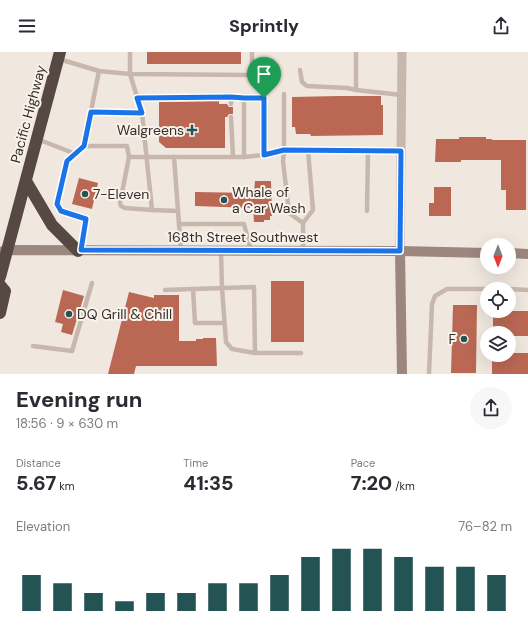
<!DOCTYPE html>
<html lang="en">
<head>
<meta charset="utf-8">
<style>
	:root { --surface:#fff; --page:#f7f7f7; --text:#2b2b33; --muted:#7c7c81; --accent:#245354 }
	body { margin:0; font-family:"DM Sans",sans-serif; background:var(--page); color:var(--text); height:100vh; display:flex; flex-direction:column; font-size:15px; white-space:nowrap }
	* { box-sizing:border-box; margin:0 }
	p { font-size:13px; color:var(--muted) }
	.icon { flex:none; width:22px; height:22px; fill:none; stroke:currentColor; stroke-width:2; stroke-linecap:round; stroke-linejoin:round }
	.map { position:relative; height:322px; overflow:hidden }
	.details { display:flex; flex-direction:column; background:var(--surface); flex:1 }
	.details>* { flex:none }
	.needle { width:26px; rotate:180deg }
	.buttons { position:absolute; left:480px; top:186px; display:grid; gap:8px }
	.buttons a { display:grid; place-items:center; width:36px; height:36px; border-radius:50%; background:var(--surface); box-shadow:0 4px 16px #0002; font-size:20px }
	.pin { position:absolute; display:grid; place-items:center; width:34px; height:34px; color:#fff; margin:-41px -17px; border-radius:50% 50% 50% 0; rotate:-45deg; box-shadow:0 0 4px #0007 }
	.pin .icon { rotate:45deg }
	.round { display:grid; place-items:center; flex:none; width:42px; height:42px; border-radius:21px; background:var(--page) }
	.headline { display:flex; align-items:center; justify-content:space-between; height:68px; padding:0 16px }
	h1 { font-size:22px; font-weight:800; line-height:30px }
	.metrics { display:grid; grid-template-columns:repeat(3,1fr); gap:6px; height:68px; padding:4px 16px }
	.metrics div { display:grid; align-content:center }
	.metrics b { font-size:20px; font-weight:800 }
	.metrics small { font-size:11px; font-weight:400 }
	.metrics p { font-size:11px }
	.chart { height:112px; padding:8px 16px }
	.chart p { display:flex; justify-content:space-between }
	.chart svg { width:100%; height:72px; margin-top:4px; stroke:var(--accent); stroke-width:6 }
	header { display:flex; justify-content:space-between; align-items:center; height:52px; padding:0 16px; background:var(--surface); font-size:18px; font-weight:800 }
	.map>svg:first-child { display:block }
	.building { fill:#ba6854 }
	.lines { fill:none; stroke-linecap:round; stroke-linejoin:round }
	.lane { stroke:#c8b7ac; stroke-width:4.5 }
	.street { stroke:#c8b7ac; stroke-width:9 }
	.secondary { stroke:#9b877e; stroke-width:10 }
	.highway { stroke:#564842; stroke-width:12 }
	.route-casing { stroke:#fff; stroke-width:8 }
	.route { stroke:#1a73e8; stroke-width:5 }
	.poi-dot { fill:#245354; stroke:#f8f2eb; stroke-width:1.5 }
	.labels { text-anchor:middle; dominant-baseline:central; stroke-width:4; stroke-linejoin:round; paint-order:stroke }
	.street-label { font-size:14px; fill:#362e2a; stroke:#f8f2eb }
	.poi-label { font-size:14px; fill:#362e2a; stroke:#f8f2eb; text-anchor:start }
</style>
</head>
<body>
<header><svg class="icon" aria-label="menu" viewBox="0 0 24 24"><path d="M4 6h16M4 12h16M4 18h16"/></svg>Sprintly<svg class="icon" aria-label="share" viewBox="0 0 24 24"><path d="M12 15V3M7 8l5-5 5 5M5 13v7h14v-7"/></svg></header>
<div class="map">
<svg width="528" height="322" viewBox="0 0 528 322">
	<rect width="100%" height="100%" fill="#f0e8df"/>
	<g class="building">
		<rect x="147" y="0" width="94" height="12"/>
		<polygon points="339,44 381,44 381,53 383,53 383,83 311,84 310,82 296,82 295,75 292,75 292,45"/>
		<polygon points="219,49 219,52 227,52 229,55 233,55 233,62 229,62 227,65 225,65 225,96 166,96 159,90 159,50"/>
		<polygon points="459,85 486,85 486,87 492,87 492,88 526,88 526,158 506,158 506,138 501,138 501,108 461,108 461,110 435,110 436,87 459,87"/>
		<polygon points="79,126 98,131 92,157 72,152"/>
		<polygon points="255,129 271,129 272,164 270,164 270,168 264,168 264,170 254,170 253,156 195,154 195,140 254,141"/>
		<polygon points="434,135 451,135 451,164 429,164 429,151 434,151"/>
		<rect x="271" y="229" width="33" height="61"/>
		<polygon points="63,238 84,244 72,283 61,280 63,272 55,270"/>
		<polygon points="129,240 154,246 154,243 179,243 179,289 196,289 196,287 203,287 203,286 216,286 217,314 136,314 134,322 108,322"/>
		<polygon points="453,253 477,253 476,321 451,321"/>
		<polygon points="493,259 528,259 528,284 509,284 509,281 493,281"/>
		<polygon points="509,301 528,301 528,322 492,322 492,303 509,303"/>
	</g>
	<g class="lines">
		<g class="lane">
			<polyline points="130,0 130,22 252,23 252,0"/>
			<polyline points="356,0 356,38 402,43"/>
			<polyline points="59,7 99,19"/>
			<polyline points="300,18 302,30 307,34 347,36 356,38"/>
			<polyline points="137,46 231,45"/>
			<polyline points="231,52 231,45 244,46"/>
			<polyline points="142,61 152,158 125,156 121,154 120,151 129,105 244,105"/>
			<polyline points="231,65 233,105"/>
			<polyline points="37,87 76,102"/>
			<polyline points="84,94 99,19 130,22 142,61 91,60"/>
			<polyline points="264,103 244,105 244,46 264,46 264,103 284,98 284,42"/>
			<polyline points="174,105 181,199"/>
			<polyline points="152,158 178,159"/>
			<polyline points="367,159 368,99"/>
			<polyline points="303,171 313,158 308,98"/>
			<polyline points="179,172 244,172 251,199"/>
			<polyline points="81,198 86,167 61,159 57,152 67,109 84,94 127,94 129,105"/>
			<polyline points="303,198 303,171 289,161 283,109 284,98 401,99"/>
			<polyline points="221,199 222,236 226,290 232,297 255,301 301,301"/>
			<polyline points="509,237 528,238"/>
			<polyline points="165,238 193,237"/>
			<polyline points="224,271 195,271 193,237 254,235 255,301"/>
			<polyline points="33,294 72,299 92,231"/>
			<polyline points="429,322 432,252 435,244 447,237 487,237"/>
		</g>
		<polyline class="street" points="400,199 402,0"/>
		<g class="secondary">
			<polyline points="400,199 402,322"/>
			<polyline points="0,200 7,198 400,199 487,201"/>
			<polyline points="509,201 528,202"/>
		</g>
		<g class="highway">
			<polyline points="26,129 52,173 78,199"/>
			<polyline points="0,225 60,0"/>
			<polyline points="0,233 5,239 0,261"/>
		</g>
	</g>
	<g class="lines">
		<g class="route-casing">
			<polygon id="route" points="231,45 244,46 264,46 264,103 284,98 401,99 400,199 81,198 86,167 61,159 57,152 67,109 84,94 91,60 142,61 137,46"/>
		</g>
		<use href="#route" class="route"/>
	</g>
	<g class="poi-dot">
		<path d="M190 72h4v4h4v4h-4v4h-4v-4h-4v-4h4z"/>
		<circle cx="85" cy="142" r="4"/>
		<circle cx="224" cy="148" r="4"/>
		<circle cx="69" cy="262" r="4"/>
		<circle cx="464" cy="287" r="4"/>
	</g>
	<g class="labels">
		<g class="street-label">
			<text transform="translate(28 62) rotate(-75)">Pacific Highway</text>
			<text x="243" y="185">168th Street Southwest</text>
		</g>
		<g class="poi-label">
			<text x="184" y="78" text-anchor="end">Walgreens</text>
			<text x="232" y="140">Whale of<tspan x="232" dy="16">a Car Wash</tspan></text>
			<text x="93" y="142">7-Eleven</text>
			<text x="77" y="262">DQ Grill &amp; Chill</text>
			<text x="456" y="287" text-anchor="end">F</text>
		</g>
	</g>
</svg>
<div class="buttons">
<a><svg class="needle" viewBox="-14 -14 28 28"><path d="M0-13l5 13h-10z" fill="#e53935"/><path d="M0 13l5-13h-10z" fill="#7c7c81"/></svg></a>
<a><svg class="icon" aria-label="locate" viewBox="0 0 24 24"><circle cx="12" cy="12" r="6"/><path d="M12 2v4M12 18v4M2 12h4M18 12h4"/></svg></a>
<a><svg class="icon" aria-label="layers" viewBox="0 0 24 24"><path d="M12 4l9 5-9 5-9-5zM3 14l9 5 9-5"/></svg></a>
</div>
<div class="pin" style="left:264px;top:46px;background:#1e9e55"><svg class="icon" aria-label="arrive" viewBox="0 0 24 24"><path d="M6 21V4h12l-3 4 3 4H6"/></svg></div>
</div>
<section class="details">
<div class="headline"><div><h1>Evening run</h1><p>18:56 · 9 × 630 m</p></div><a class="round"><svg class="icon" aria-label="share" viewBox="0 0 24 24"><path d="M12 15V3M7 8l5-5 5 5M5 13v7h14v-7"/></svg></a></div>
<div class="metrics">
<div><p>Distance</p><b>5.67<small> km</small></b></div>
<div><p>Time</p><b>41:35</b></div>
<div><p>Pace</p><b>7:20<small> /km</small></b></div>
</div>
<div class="chart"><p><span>Elevation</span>76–82 m</p>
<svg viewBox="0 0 160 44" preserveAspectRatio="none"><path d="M5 44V22M15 44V27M25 44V33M35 44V38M45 44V33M55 44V33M65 44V27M75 44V27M85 44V22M95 44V11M105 44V6M115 44V6M125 44V11M135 44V17M145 44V17M155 44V22"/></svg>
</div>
</section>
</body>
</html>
